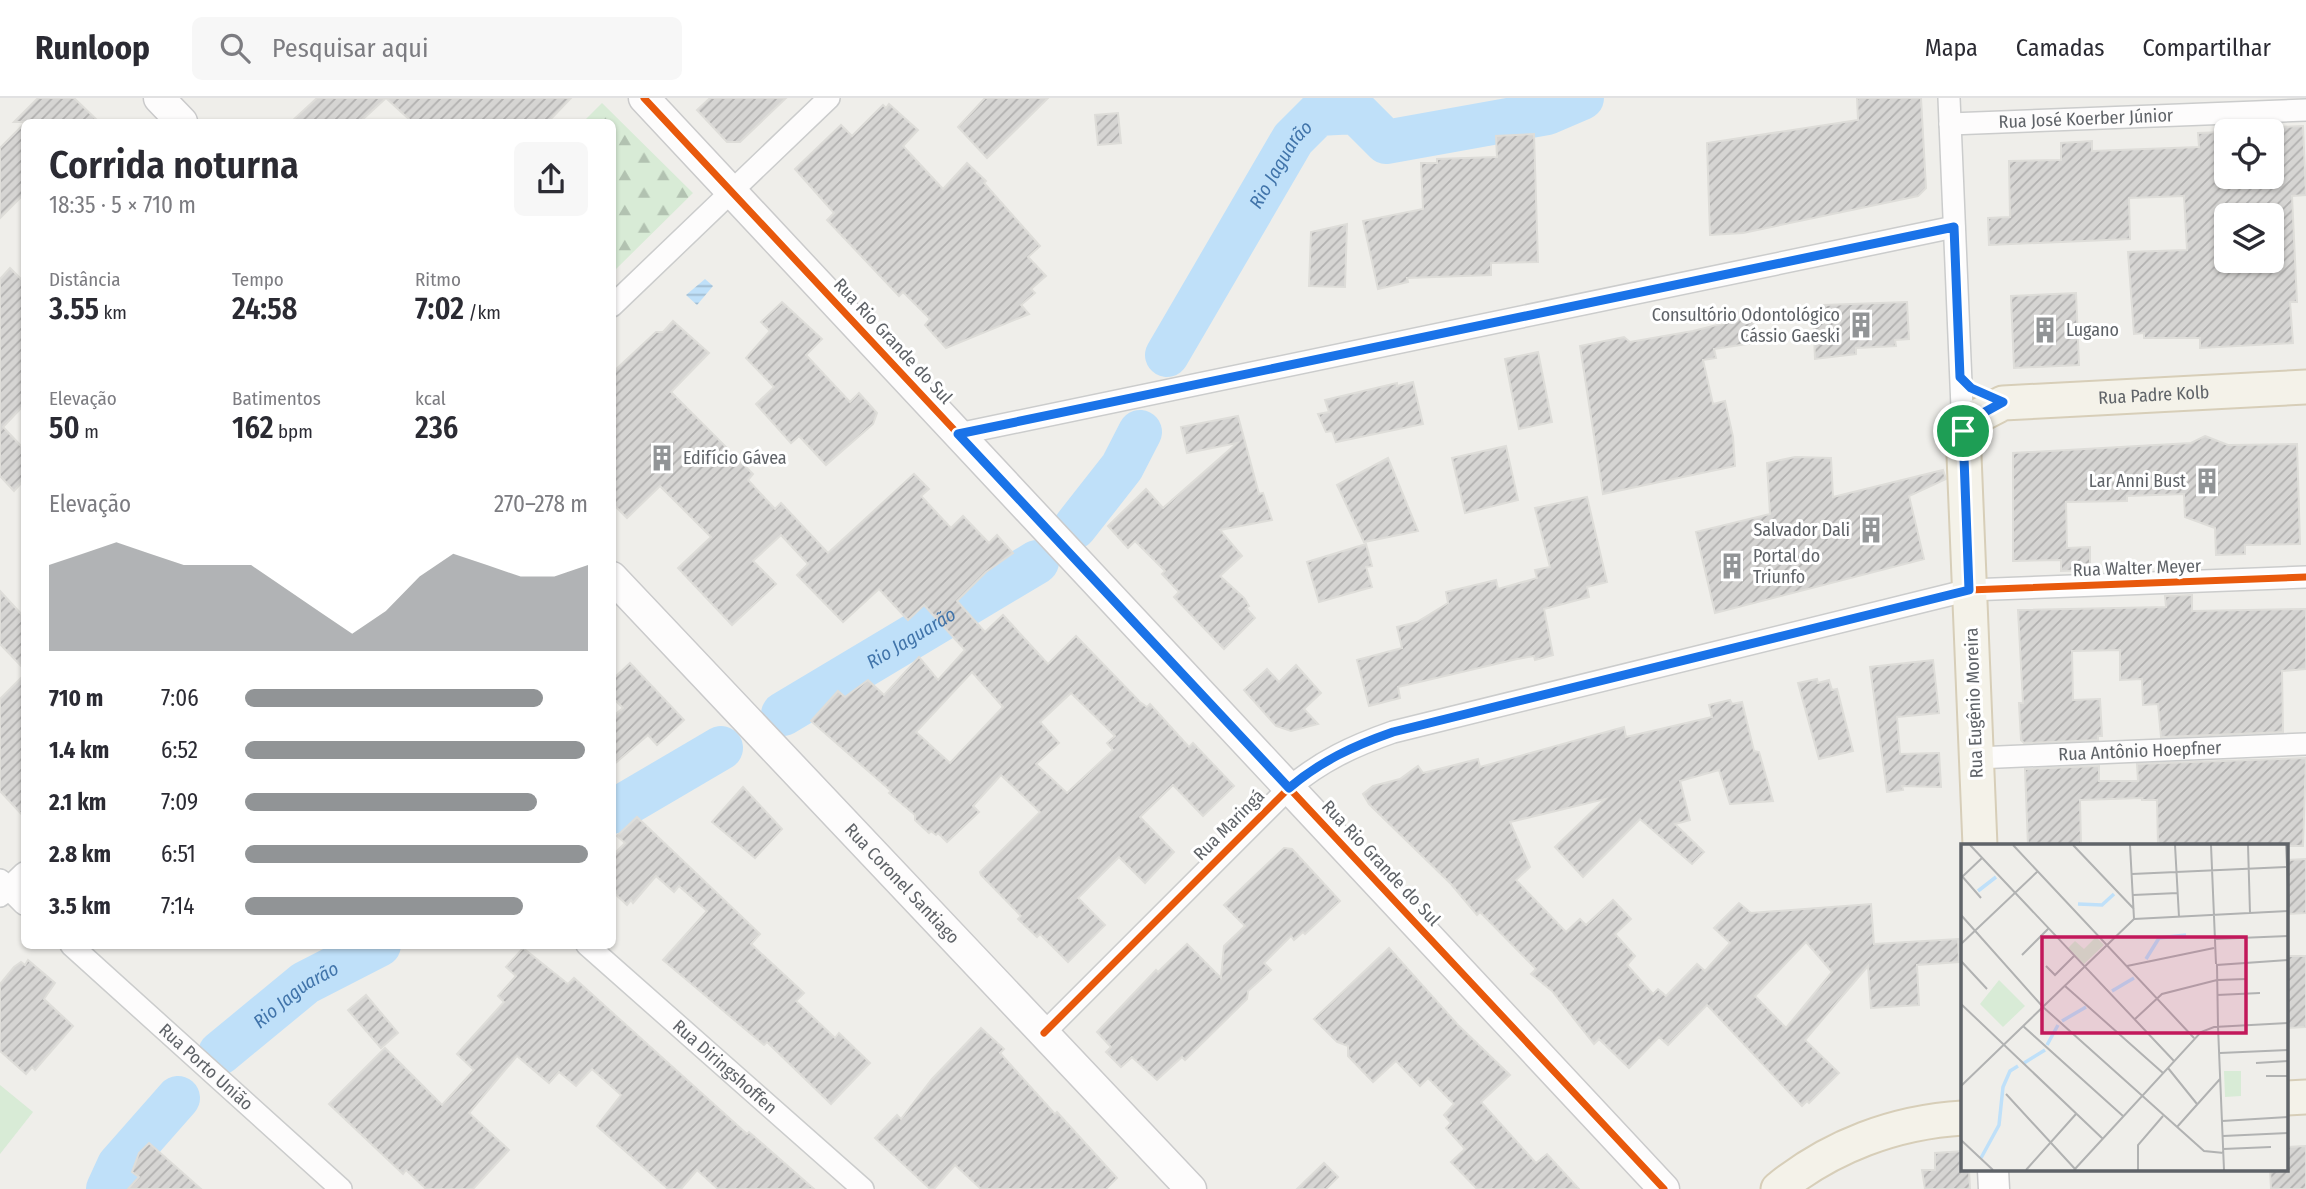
<!DOCTYPE html>
<html lang="pt">
<head>
<meta charset="utf-8">
<style>
	:root { --surface:#fff; --page:#f7f7f7; --text:#2b2b33; --muted:#7c7c81; --line:#e1e1e2; --accent:#919496 }
	body { margin:0; font-family:"Fira Sans Condensed",sans-serif; background:var(--page); color:var(--text); height:100vh; display:flex; flex-direction:column; font-size:26px; white-space:nowrap }
	* { box-sizing:border-box; margin:0 }
	p { font-size:23px; color:var(--muted) }
	.icon { flex:none; width:38px; height:38px; fill:none; stroke:currentColor; stroke-width:2; stroke-linecap:round; stroke-linejoin:round }
	.map { position:relative; flex:1; overflow:hidden }
	.details { position:absolute; left:21px; top:21px; width:595px; height:830px; display:flex; flex-direction:column; background:var(--surface); border-radius:10px; box-shadow:0 2px 5px #0004 }
	.details>* { flex:none }
	.fabs { position:absolute; left:2214px; top:21px; display:grid; gap:14px }
	.fabs a { display:grid; place-items:center; width:70px; height:70px; border-radius:10px; background:var(--surface); box-shadow:0 2px 5px #0004; font-size:35px }
	.pin { position:absolute; display:grid; place-items:center; width:60px; height:60px; color:#fff; margin:-30px; border:4px solid #fff; border-radius:50%; box-shadow:0 2px 7px #0007 }
	.round { display:grid; place-items:center; flex:none; width:74px; height:74px; border-radius:10px; background:var(--page) }
	.summary { display:flex; align-items:center; justify-content:space-between; height:119px; padding:0 28px }
	h1 { font-size:38px; font-weight:600; line-height:52px }
	.figures { display:grid; grid-template-columns:repeat(3,1fr); gap:10px; height:119px; padding:7px 28px }
	.figures div { display:grid; align-content:center }
	.figures b { font-size:30px; font-weight:600 }
	.figures small { font-size:19px; font-weight:400 }
	.figures p { font-size:19px }
	.chart { height:196px; padding:14px 28px }
	.chart p { display:flex; justify-content:space-between }
	.chart svg { width:100%; height:126px; margin-top:7px; fill:var(--accent); opacity:.7 }
	ul { padding:0 28px; list-style:none; font-size:23px }
	li { display:grid; grid-template-columns:112px 84px 1fr; align-items:center; height:52px }
	li i { height:18px; border-radius:9px; background:var(--accent) }
	header { display:flex; align-items:center; gap:42px; box-sizing:border-box; height:98px; padding:0 35px; background:var(--surface); border-bottom:2px solid var(--line) }
	header strong { font-size:33px }
	nav { display:flex; gap:38px; margin-inline-start:auto; font-size:24px }
	.search { width:490px; height:63px; background:var(--page); display:flex; align-items:center; gap:18px; box-sizing:border-box; padding:0 24px; border-radius:10px; color:var(--muted); font-size:26px }
	.map>svg:first-child { display:block }
	.green { fill:#d8ebd6 }
	.forest { fill:url(#forest-firs) }
	.water { fill:url(#water-rules) }
	.lines { fill:none; stroke-linecap:round; stroke-linejoin:round }
	.river { stroke:#bfe0f9; stroke-width:44 }
	.building { fill:url(#building-hatch); stroke:#deddd9; stroke-width:2; fill-rule:evenodd }
	.street-casing { stroke:#cbcccc; stroke-width:24 }
	.secondary-casing { stroke:#cacacb; stroke-width:33 }
	.primary-casing { stroke:#d7ceb8; stroke-width:37 }
	.street { stroke:#fdfcfc; stroke-width:21 }
	.secondary { stroke:#fdfcfc; stroke-width:30 }
	.primary { stroke:#f4f2e9; stroke-width:33 }
	.cycleway-casing { stroke:#fff; stroke-width:11 }
	.cycleway { stroke:#e8590c; stroke-width:7 }
	.route-casing { stroke:#fff; stroke-width:14 }
	.route { stroke:#1a73e8; stroke-width:9 }
	.labels { text-anchor:middle; dominant-baseline:central; stroke-width:6; stroke-linejoin:round; paint-order:stroke }
	.street-label { font-size:18px; fill:#5f6368; stroke:#fff }
	.poi-label { font-size:18px; fill:#5f6368; stroke:#fff; text-anchor:end }
	.water-label { font-size:19px; font-style:italic; fill:#4174aa; stroke:#fff }
	.inset-river { fill:none; stroke:#bfe0f9; stroke-width:3.5 }
	.inset-road { fill:none; stroke:#b1b2b2; stroke-width:2 }
	.view { fill:#c2185b; fill-opacity:0.15; stroke:#c2185b; stroke-width:3.5 }
	.inset-edge { fill:none; stroke:#5f6368; stroke-width:3.5 }
</style>
</head>
<body>
<header>
<strong>Runloop</strong>
<div class="search"><svg class="icon" aria-label="search" viewBox="0 0 24 24"><circle cx="10" cy="10" r="6"/><path d="M15 15l6 6"/></svg>Pesquisar aqui</div>
<nav><a>Mapa</a><a>Camadas</a><a>Compartilhar</a></nav>
</header>
<div class="map">
<svg width="2306" height="1091" viewBox="0 0 2306 1091">
	<defs>
		<pattern id="forest-firs" width="22" height="20" patternUnits="userSpaceOnUse" patternTransform="scale(1.75)"><rect width="22" height="20" fill="#d8ebd6"/><path d="M5 1l3.5 6h-7zM16 11l3.5 6h-7z" fill="#b2c2b1"/></pattern>
		<pattern id="water-rules" width="6" height="5" patternUnits="userSpaceOnUse" patternTransform="scale(1.75)"><rect width="6" height="5" fill="#bfe0f9"/><path d="M0 2.5h6" fill="none" stroke="#9eb9cd"/></pattern>
		<pattern id="building-hatch" width="6" height="6" patternUnits="userSpaceOnUse" patternTransform="scale(1.75)"><rect width="6" height="6" fill="#d6d5d3"/><path d="M-1 1l2-2M0 6l6-6M5 7l2-2" fill="none" stroke="#b1b0af"/></pattern>
	</defs>
	<rect width="100%" height="100%" fill="#efeeea"/>
	<polygon class="green" points="0,987 33,1014 0,1056"/>
	<polygon class="forest" points="602,5 693,95 613,174 612,24 583,24"/>
	<polygon class="water" points="705,181 713,188 697,207 686,197"/>
	<g class="lines">
		<g class="river">
			<path id="s1" d="M1167,257L1293,41L1318,16L1356,14L1386,44L1547,15L1582,0"/>
			<polyline points="1075,429 1122,369 1140,334"/>
			<path id="s2" d="M783,616L1037,464"/>
			<polyline points="612,714 721,650"/>
			<path id="s3" d="M220,955L305,885L379,847"/>
			<polyline points="108,1091 119,1067 178,1000"/>
		</g>
	</g>
	<g class="building">
		<polygon points="38,0 74,0 99,24 14,24"/>
		<polygon points="317,0 571,0 548,24 412,24 386,0 360,24 291,24"/>
		<polygon points="710,0 786,0 740,44 727,44 697,12"/>
		<polygon points="985,0 1048,0 987,60 958,29"/>
		<polygon points="1857,0 1921,0 1926,90 1918,98 1743,135 1710,137 1707,45 1858,22"/>
		<polygon points="889,6 918,32 903,48 943,91 967,65 986,83 984,85 1040,148 1028,159 1046,178 1031,191 1035,195 1021,207 1029,216 946,250 925,227 930,221 903,194 899,198 827,122 834,115 795,71 841,27 852,38 883,7 886,10"/>
		<polygon points="1118,15 1121,45 1098,47 1095,17"/>
		<polygon points="24,26 24,96 0,120 0,50"/>
		<path d="M2303,28L2306,97L2292,98L2297,204H2290L2293,245L2200,250V240H2144V235L2134,236L2128,154L2187,152L2184,98L2129,100L2130,141L1989,147L1988,120L2010,119L2009,63L2061,62V45L2092,43V53L2199,49L2198,35L2226,34V79H2272V50H2280L2278,29ZM2226,117H2272V163H2226Z"/>
		<polygon points="1534,36 1538,164 1491,165 1491,177 1407,180 1408,184 1378,191 1363,123 1423,111 1421,65 1437,65 1437,61 1497,59 1496,38"/>
		<polygon points="1347,126 1345,189 1309,188 1311,134"/>
		<polygon points="10,170 24,184 24,307 3,329 24,351 24,382 14,393 0,378 0,181"/>
		<polygon points="2076,195 2079,267 2014,270 2011,198"/>
		<polygon points="782,204 822,241 806,257 850,304 859,295 877,315 873,326 826,367 799,338 791,345 756,306 774,289 746,260 770,233 761,224"/>
		<polygon points="1907,204 1909,241 1895,242 1896,248 1856,250 1856,256 1815,261 1813,213 1824,213 1824,207"/>
		<polygon points="1743,214 1752,220 1756,235 1753,245 1714,251 1716,260 1703,262 1713,306 1725,303 1733,339 1735,368 1603,396 1580,248 1624,239 1630,244 1693,233 1729,224 1734,215"/>
		<path d="M673,223L709,255L671,294L753,376L748,382L775,411L781,405L828,455L914,376L929,391L921,398L951,430L963,418L989,445L997,437L1013,455L986,474L957,503L985,534L1003,517L1048,566L1076,538L1140,604L1147,609L1150,606L1189,649L1193,645L1234,688L1203,718L1173,687L1140,719L1174,754L1145,785L1119,759L1078,800L1105,827L1068,864L1040,836L1037,839L1018,821L1021,818L981,777L980,774L1040,714L1001,677L973,708L979,714L947,744L938,735L936,737L931,733L929,735L915,722V717L889,695L891,693L811,623L838,593L845,599L868,582L884,597L919,559L938,582L965,552L924,507L908,522L879,491L843,524L797,477L808,466L781,437L753,463L776,486L732,527L678,470L711,439L660,388L627,420L612,405V275L656,234H663ZM972,574L1003,609L950,665L916,634ZM1071,595L1115,638L1107,645L1113,652L1067,695L1036,666L1059,645L1040,624Z"/>
		<polygon points="1538,254 1552,324 1519,331 1505,261"/>
		<polygon points="1413,284 1423,326 1336,344 1332,333 1326,334 1318,316 1329,314 1325,302 1397,285 1397,288"/>
		<polygon points="1238,318 1259,396 1263,395 1272,422 1220,432 1242,458 1220,478 1244,500 1249,508 1246,510 1255,520 1224,551 1174,499 1179,494 1162,476 1165,473 1135,443 1128,450 1108,428 1146,391 1163,410 1237,345 1187,355 1181,329"/>
		<polygon points="2205,338 2228,347 2297,346 2300,446 2245,447 2245,456 2216,457 2215,430 2185,419 2184,396 2127,398 2127,403 2066,404 2067,450 2090,449 2090,472 2061,473 2061,462 2013,463 2013,355 2191,345"/>
		<polygon points="1506,348 1518,402 1465,415 1452,360"/>
		<polygon points="1795,359 1831,360 1833,399 1943,372 1946,381 1909,398 1924,461 1715,515 1696,434 1770,416 1767,365"/>
		<polygon points="1388,360 1418,433 1364,444 1337,387"/>
		<polygon points="1587,399 1607,484 1587,489 1589,499 1544,511 1553,557 1535,562 1534,558 1517,561 1398,589 1400,600 1369,608 1357,562 1402,550 1397,529 1417,524 1448,505 1446,494 1496,482 1498,491 1537,480 1535,472 1550,469 1535,410"/>
		<polygon points="1366,446 1372,468 1366,469 1372,489 1319,504 1307,464"/>
		<polygon points="0,493 24,519 24,571 0,546"/>
		<polygon points="2192,497 2192,513 2306,511 2306,571 2282,573 2283,634 2161,639 2158,606 2143,607 2142,581 2120,582 2120,552 2072,553 2073,602 2100,601 2102,638 2098,638 2098,642 2024,645 2021,642 2019,605 2023,605 2018,512 2166,509 2165,498"/>
		<polygon points="1933,562 1939,615 1897,619 1900,656 1939,655 1941,689 1902,688 1903,692 1887,694 1870,569"/>
		<polygon points="630,565 684,622 657,647 648,637 612,668 612,619 623,610 612,599 612,582"/>
		<polygon points="1296,567 1321,595 1304,611 1318,626 1291,633 1276,628 1244,592 1267,571 1279,584"/>
		<polygon points="24,577 24,719 0,693 0,601"/>
		<polygon points="1817,581 1818,585 1829,582 1832,592 1837,591 1853,653 1819,661 1798,585"/>
		<path d="M1730,602L1732,606L1742,604L1754,653L1759,654L1773,703L1730,706L1719,672L1680,683L1690,722L1675,726L1704,754L1692,766L1640,721L1583,779L1555,749L1605,701L1510,724L1530,769L1516,782L1566,834L1580,821L1586,827L1613,802L1631,821L1615,836L1635,858L1627,867L1653,896L1658,891L1666,898L1697,866L1705,873L1730,845L1714,830L1739,805L1751,815L1871,806L1874,846L1958,841L1959,864L1917,867L1919,907L1871,910L1868,868L1805,942L1839,975L1809,1005L1807,1003L1802,1008L1707,907L1668,947L1659,939L1629,970L1599,941L1594,946L1552,893L1531,876L1536,871L1480,814L1477,817L1451,786L1369,706L1363,696L1373,688L1400,681L1418,668L1423,675L1478,661L1480,669L1624,629L1626,639L1712,619L1709,607ZM1806,844L1832,874L1786,930L1755,898Z"/>
		<polygon points="2306,660 2303,748 2158,748 2157,702 2142,702 2142,700 2080,702 2081,748 2028,748 2025,671 2099,668 2099,683 2138,683 2137,666"/>
		<polygon points="743,689 782,731 755,760 712,724"/>
		<polygon points="637,719 760,836 751,846 804,895 796,903 835,940 839,935 870,965 831,1006 767,944 764,947 663,862 707,813 679,788 674,794 656,778 633,805 631,802 627,807 612,793 612,758 625,745 617,738"/>
		<polygon points="1284,750 1292,751 1340,803 1305,836 1303,834 1294,842 1291,838 1264,865 1271,872 1248,893 1247,901 1185,962 1182,959 1157,982 1132,959 1121,969 1106,954 1111,949 1097,934 1156,872 1158,874 1187,846 1221,880 1224,848 1245,828 1224,807"/>
		<polygon points="2306,761 2306,815 2287,816 2287,762"/>
		<polygon points="523,850 568,886 574,880 747,1036 749,1034 814,1091 718,1091 697,1072 681,1091 668,1091 597,1028 621,997 592,971 576,988 559,974 549,985 517,958 469,1015 509,1052 473,1091 426,1091 406,1072 403,1076 329,1006 385,950 442,1007 474,972 457,956 504,904 498,898 516,878 506,869"/>
		<polygon points="1389,850 1458,927 1510,977 1481,1004 1536,1065 1547,1056 1579,1091 1477,1091 1451,1064 1465,1051 1446,1030 1451,1025 1444,1017 1454,1006 1428,980 1420,988 1396,963 1373,984 1348,958 1348,948 1337,944 1314,921"/>
		<polygon points="2287,858 2306,858 2306,929 2287,930"/>
		<polygon points="28,862 55,885 44,901 73,928 35,972 32,969 26,976 0,953 0,886 14,869 21,864 25,867"/>
		<polygon points="366,897 398,935 381,950 348,912"/>
		<polygon points="981,930 1004,951 1000,955 1055,1016 1057,1014 1117,1080 1106,1091 981,1091 955,1067 934,1091 930,1091 875,1040 897,1017 901,1021 932,981"/>
		<polygon points="149,1045 201,1091 128,1091 139,1079 132,1074 139,1055"/>
		<polygon points="2306,1048 2306,1091 2271,1091 2270,1072 2287,1072 2287,1049"/>
		<polygon points="1963,1053 1963,1072 1969,1072 1970,1091 1925,1091 1922,1072 1935,1072 1935,1055"/>
		<polygon points="1324,1065 1338,1079 1326,1091 1297,1091"/>
	</g>
	<g class="lines">
		<g class="street-casing">
			<g id="street">
				<polyline points="1949,0 1963,333"/>
				<path id="s4" d="M1950,26L2306,12"/>
				<polyline points="612,208 829,0"/>
				<polyline points="958,336 1954,129"/>
				<path id="s5" d="M1976,660L2306,646"/>
				<polyline points="0,782 24,806"/>
				<polyline points="0,798 24,775"/>
				<path id="s6" d="M71,847L341,1091"/>
				<path id="s7" d="M587,847L863,1091"/>
				<path d="M1044,935L1289,690C1321,663 1353,648 1393,634L1969,492L2306,479"/>
			</g>
		</g>
		<g class="secondary-casing">
			<g id="secondary">
				<polyline points="159,0 182,24"/>
				<polyline points="644,0 1664,1091"/>
				<path id="s8" d="M612,479L1191,1091"/>
				<polyline points="1993,1072 1994,1091"/>
			</g>
		</g>
		<g class="primary-casing">
			<g id="primary">
				<path id="s9" d="M1980,748L1963,333L1974,320L2003,305L2306,289"/>
				<polyline points="2287,1000 2306,999"/>
				<path d="M1778,1091C1831,1048 1895,1024 1963,1020"/>
			</g>
		</g>
		<use href="#street" class="street"/>
		<use href="#secondary" class="secondary"/>
		<use href="#primary" class="primary"/>
		<g class="cycleway-casing">
			<g id="cycleway">
				<polyline points="644,0 1664,1091"/>
				<path d="M1044,935L1289,690C1321,663 1353,648 1393,634L1969,492L2306,479"/>
			</g>
		</g>
		<use href="#cycleway" class="cycleway"/>
	</g>
	<g class="lines">
		<g class="route-casing">
			<path id="route" d="M1954,129L1960,279L1971,290L2003,304L1974,320L1963,333L1969,492L1393,634C1353,648 1321,663 1289,690L958,336Z"/>
		</g>
		<use href="#route" class="route"/>
	</g>
	<defs>
		<g id="building-bare" transform="scale(2.1)"><path d="M-4-6H4V6H1V3H-1V6H-4ZM-2.5-4.3h1.7v1.8h-1.7ZM.8-4.3h1.7v1.8H.8ZM-2.5-1h1.7V.8h-1.7ZM.8-1h1.7V.8H.8Z" fill="#919496" stroke="#fff" stroke-width="2.5" paint-order="stroke"/></g>
	</defs>
	<g fill-rule="evenodd">
		<use href="#building-bare" x="1861" y="227"/>
		<use href="#building-bare" x="2045" y="232"/>
		<use href="#building-bare" x="662" y="360"/>
		<use href="#building-bare" x="2207" y="383"/>
		<use href="#building-bare" x="1871" y="432"/>
		<use href="#building-bare" x="1732" y="468"/>
	</g>
	<g class="labels">
		<g class="street-label">
			<text stroke="none"><textPath href="#s4" startOffset="136">Rua José Koerber Júnior</textPath></text>
			<text transform="translate(893 243) rotate(47)">Rua Rio Grande do Sul</text>
			<text stroke="none"><textPath href="#s9" startOffset="616">Rua Padre Kolb</textPath></text>
			<text transform="translate(2137 470) rotate(-2)">Rua Walter Meyer</text>
			<text transform="translate(1974 605) rotate(-92)">Rua Eugênio Moreira</text>
			<text stroke="none"><textPath href="#s5" startOffset="164">Rua Antônio Hoepfner</textPath></text>
			<text transform="translate(1229 727) rotate(-45)">Rua Maringá</text>
			<text transform="translate(1381 765) rotate(47)">Rua Rio Grande do Sul</text>
			<text stroke="none"><textPath href="#s8" startOffset="422">Rua Coronel Santiago</textPath></text>
			<text stroke="none"><textPath href="#s6" startOffset="182">Rua Porto União</textPath></text>
			<text stroke="none"><textPath href="#s7" startOffset="184">Rua Diringshoffen</textPath></text>
		</g>
		<g class="poi-label">
			<text x="1840" y="217">Consultório Odontológico<tspan x="1840" dy="21">Cássio Gaeski</tspan></text>
			<text x="2066" y="232" text-anchor="start">Lugano</text>
			<text x="683" y="360" text-anchor="start">Edifício Gávea</text>
			<text x="2186" y="383">Lar Anni Bust</text>
			<text x="1850" y="432">Salvador Dali</text>
			<text x="1753" y="458" text-anchor="start">Portal do<tspan x="1753" dy="21">Triunfo</tspan></text>
		</g>
		<g class="water-label">
			<text stroke="none"><textPath href="#s1" startOffset="222">Rio Jaguarão</textPath></text>
			<text stroke="none"><textPath href="#s2" startOffset="149">Rio Jaguarão</textPath></text>
			<text stroke="none"><textPath href="#s3" startOffset="96">Rio Jaguarão</textPath></text>
		</g>
	</g>
	<g transform="translate(1961 746)">
		<rect width="327" height="327" fill="#efeeea"/>
		<path d="M263,227H280V252L264,253Z" fill="#d8ebd6"/>
		<path d="M135,93L143,101L123,120L107,104L114,97L123,105ZM38,136L64,162L42,183L19,160Z" fill="#d8ebd6"/>
		<path class="inset-river" d="M17,47L35,33M117,60L141,61L153,50M185,115L198,94L225,91M151,147L173,134M101,177L125,163M86,201L97,181M63,219L84,206M20,314L38,281L42,243L49,227L57,222"/>
		<path class="inset-road" d="M9,1L213,217M52,1L233,194M112,1L173,65M169,1L173,75M214,1L218,73M250,1L255,120M287,1L289,69M325,1L328,63M171,30L325,23M0,31L20,54M1,33L21,14M172,51L217,49M0,71L82,163L243,307L263,309M173,75L328,67M254,95L328,92M0,100L77,27M61,111L87,85M0,117L26,145M85,122L94,131L113,112M166,122L253,104M104,142L202,229M256,151L299,149M0,160L142,295M174,175L201,150L256,136L286,135M62,182L162,272M257,183L263,326M257,183L256,121L328,116M259,209L328,206M295,219L328,217M207,224L236,260M305,232H328M0,242L173,75M45,250L115,326M261,277L328,273M216,283L259,235M262,292L328,289M0,296L32,326M262,305L310,303M65,326L115,270M113,326L240,188L253,183L328,179M177,326V301L202,272"/>
		<path class="view" d="M81,93H285V189H81Z"/>
		<rect width="327" height="327" class="inset-edge"/>
	</g>
</svg>
<div class="fabs">
<a><svg class="icon" aria-label="locate" viewBox="0 0 24 24"><circle cx="12" cy="12" r="6"/><path d="M12 2v4M12 18v4M2 12h4M18 12h4"/></svg></a>
<a><svg class="icon" aria-label="layers" viewBox="0 0 24 24"><path d="M12 4l9 5-9 5-9-5zM3 14l9 5 9-5"/></svg></a>
</div>
<div class="pin" style="left:1963px;top:333px;background:#1e9e55"><svg class="icon" aria-label="arrive" viewBox="0 0 24 24"><path d="M6 21V4h12l-3 4 3 4H6"/></svg></div>
<section class="details">
<div class="summary"><div><h1>Corrida noturna</h1><p>18:35 · 5 × 710 m</p></div><a class="round"><svg class="icon" aria-label="share" viewBox="0 0 24 24"><path d="M12 15V3M7 8l5-5 5 5M5 13v7h14v-7"/></svg></a></div>
<div class="figures">
<div><p>Distância</p><b>3.55<small> km</small></b></div>
<div><p>Tempo</p><b>24:58</b></div>
<div><p>Ritmo</p><b>7:02<small> /km</small></b></div>
</div>
<div class="figures">
<div><p>Elevação</p><b>50<small> m</small></b></div>
<div><p>Batimentos</p><b>162<small> bpm</small></b></div>
<div><p>kcal</p><b>236</b></div>
</div>
<div class="chart"><p><span>Elevação</span>270–278 m</p>
<svg viewBox="0 0 160 44" preserveAspectRatio="none"><path d="M0 44V14L10 10L20 6L30 10L40 14L50 14L60 14L70 22L80 30L90 38L100 30L110 18L120 10L130 14L140 18L150 18L160 14V44z"/></svg>
</div>
<ul>
<li><b>710 m</b>7:06<i style="width:87%"></i></li>
<li><b>1.4 km</b>6:52<i style="width:99%"></i></li>
<li><b>2.1 km</b>7:09<i style="width:85%"></i></li>
<li><b>2.8 km</b>6:51<i style="width:100%"></i></li>
<li><b>3.5 km</b>7:14<i style="width:81%"></i></li>
</ul>
</section>
</div>
</body>
</html>
